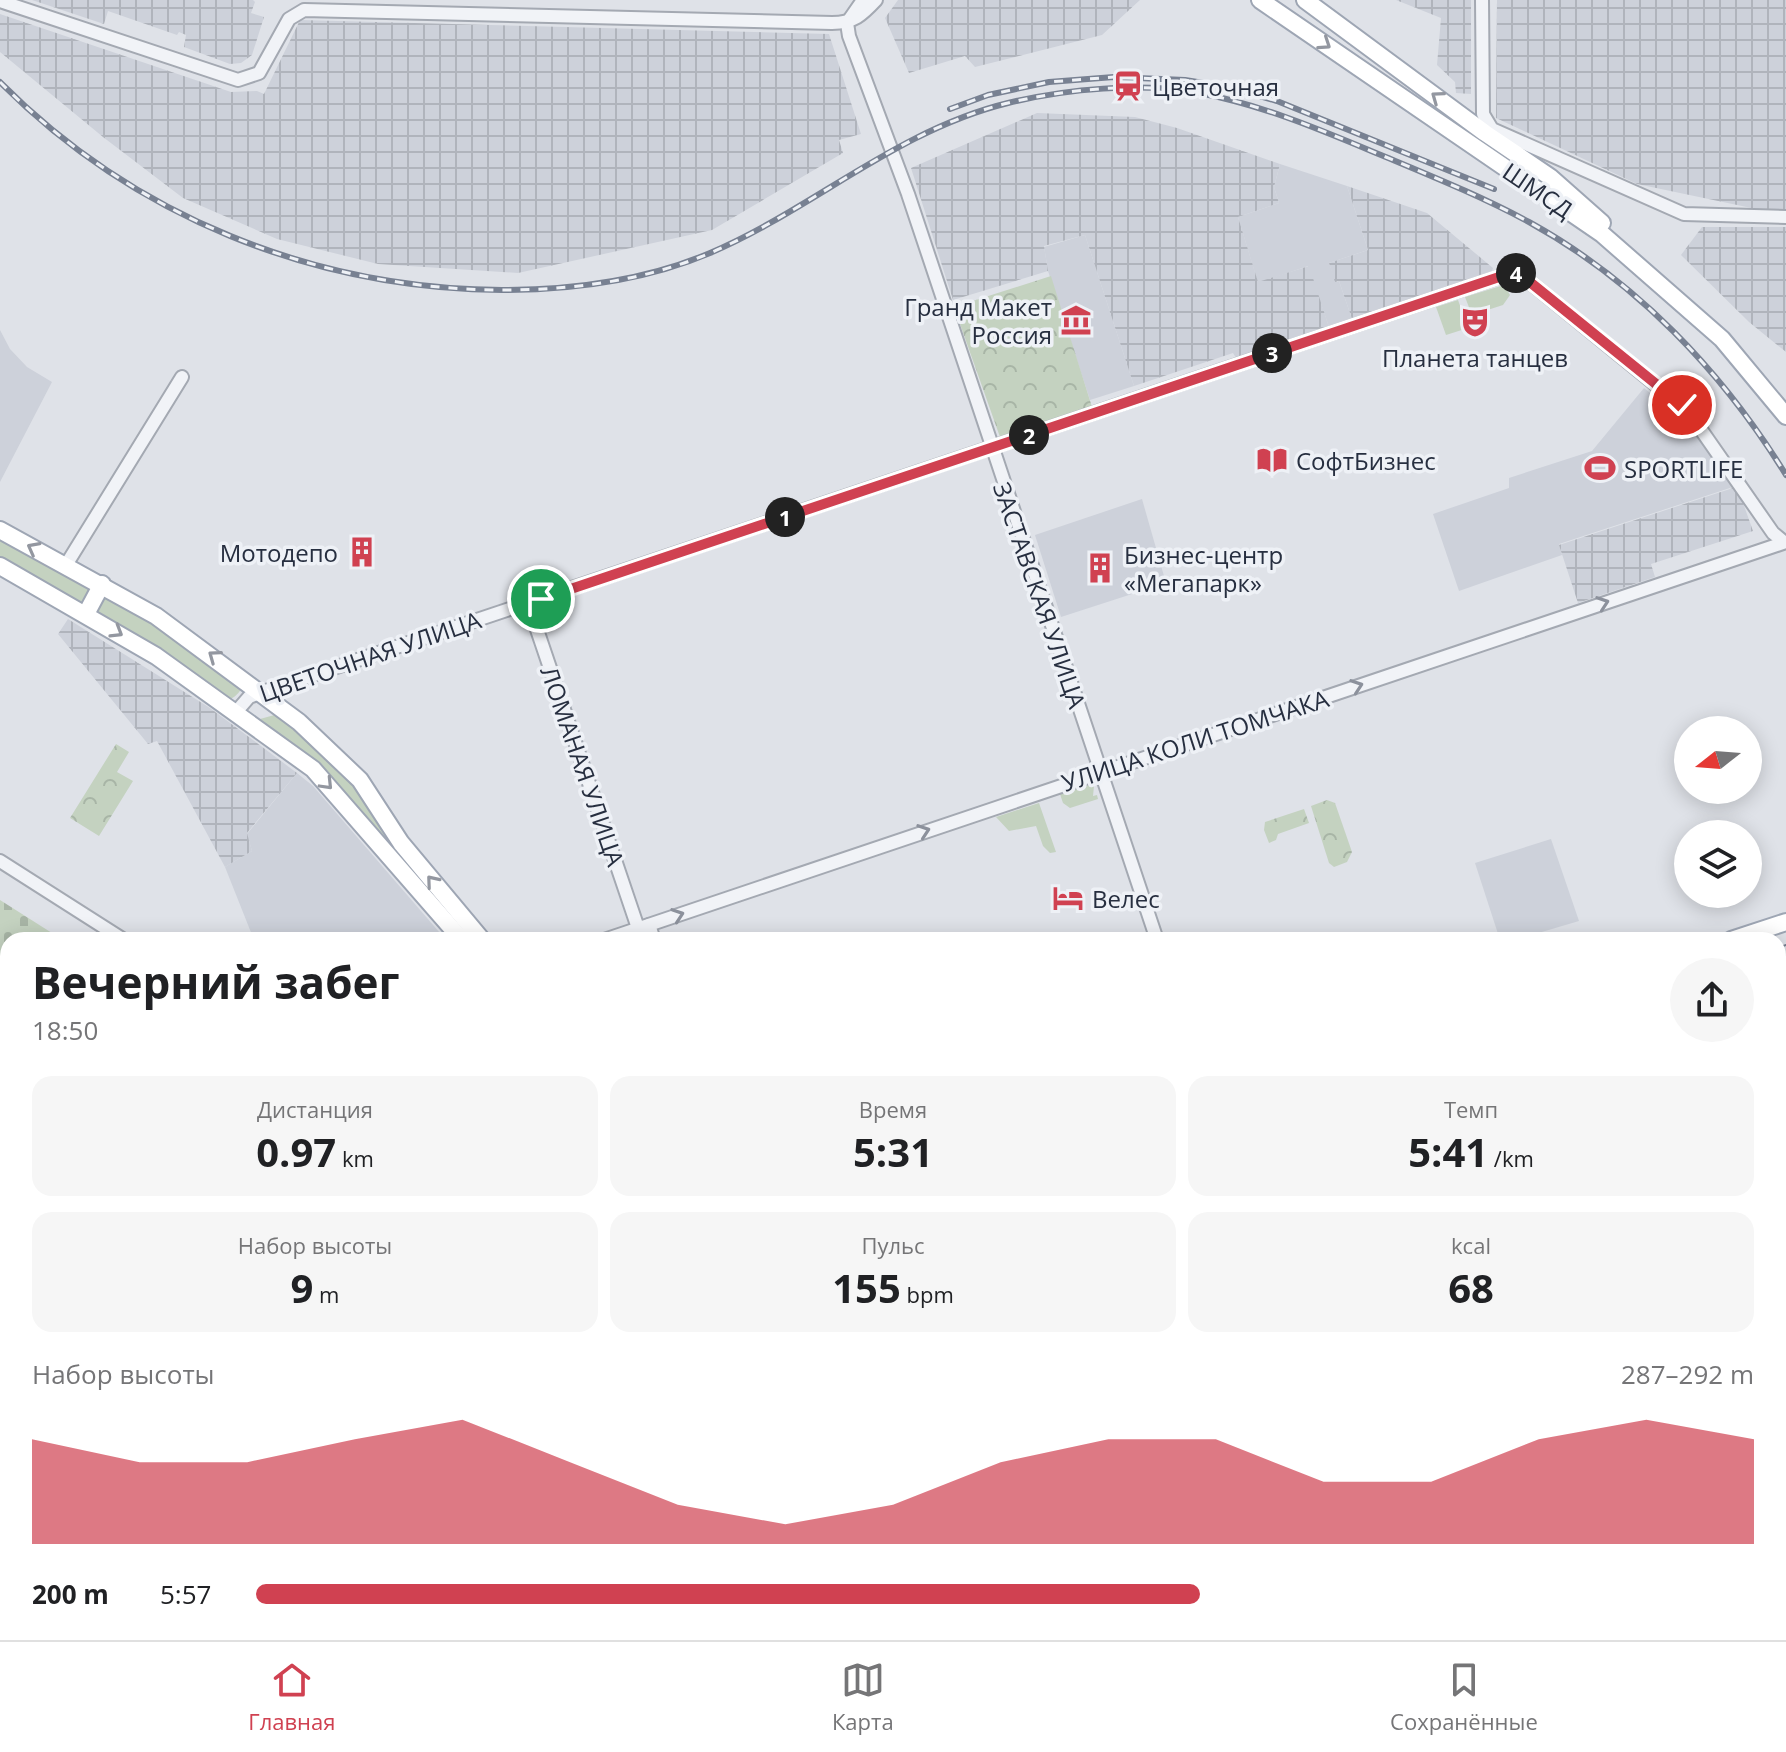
<!DOCTYPE html>
<html lang="ru">
<head>
<meta charset="utf-8">
<style>
	:root { --surface:#fff; --page:#f6f6f6; --text:#202124; --muted:#757577; --line:#e0e0e0; --accent:#d04151 }
	body { margin:0; font-family:"Open Sans",sans-serif; background:var(--page); color:var(--text); height:100vh; display:flex; flex-direction:column; font-size:30px; white-space:nowrap }
	* { box-sizing:border-box; margin:0 }
	p { font-size:26px; color:var(--muted) }
	.icon { flex:none; width:44px; height:44px; fill:none; stroke:currentColor; stroke-width:2; stroke-linecap:round; stroke-linejoin:round }
	.map { position:relative; flex:1; overflow:hidden }
	.details { position:absolute; left:0px; top:932px; width:1786px; height:708px; display:flex; flex-direction:column; background:var(--surface); border-radius:24px 24px 0 0; box-shadow:0 4px 20px #0003 }
	.details>* { flex:none }
	.needle { width:52px; rotate:253deg }
	.controls { position:absolute; left:1674px; top:716px; display:grid; gap:16px }
	.controls a { display:grid; place-items:center; width:88px; height:88px; border-radius:50%; background:var(--surface); box-shadow:0 4px 20px #0003; font-size:40px }
	.pin { position:absolute; display:grid; place-items:center; width:68px; height:68px; color:#fff; margin:-34px; border:4px solid #fff; border-radius:50%; box-shadow:0 2px 8px #0007 }
	.km { position:absolute; width:40px; height:40px; margin:-20px; border-radius:50%; background:#222; color:#fff; font-size:22px; line-height:40px; text-align:center }
	.round { display:grid; place-items:center; flex:none; width:84px; height:84px; border-radius:42px; background:var(--page) }
	.headline { display:flex; align-items:center; justify-content:space-between; height:136px; padding:0 32px }
	h1 { font-size:44px; font-weight:700; line-height:60px }
	.figures { display:grid; grid-template-columns:repeat(3,1fr); gap:12px; height:136px; padding:8px 32px }
	.figures div { display:grid; align-content:center; border-radius:20px; background:var(--page); text-align:center }
	.figures b { font-size:40px; font-weight:700 }
	.figures small { font-size:22px; font-weight:400 }
	.figures p { font-size:22px }
	.chart { height:224px; padding:16px 32px }
	.chart p { display:flex; justify-content:space-between }
	.chart svg { width:100%; height:144px; margin-top:8px; fill:var(--accent); opacity:.7 }
	ul { padding:0 32px; list-style:none; font-size:26px }
	li { display:grid; grid-template-columns:128px 96px 1fr; align-items:center; height:60px }
	li i { height:20px; border-radius:10px; background:var(--accent) }
	.menu { display:flex; justify-content:space-around; align-items:center; height:112px; border-top:2px solid var(--line); background:var(--surface); font-size:22px; color:var(--muted) }
	.menu a { display:grid; justify-items:center; gap:4px }
	.menu .current { color:var(--accent) }
	.map>svg:first-child { display:block }
	.built { fill:#cdd1da }
	.industrial { fill:url(#industrial-grid) }
	.green { fill:#c4d2c0 }
	.forest { fill:url(#forest-firs) }
	.cemetery { fill:url(#cemetery-stones) }
	.park { fill:url(#park-crowns) }
	.lines { fill:none; stroke-linecap:round; stroke-linejoin:round }
	.minor-casing { stroke:#a4a9b2; stroke-width:16 }
	.major-casing { stroke:#9ea6b4; stroke-width:20 }
	.minor { stroke:#f1f3f7; stroke-width:12 }
	.major { stroke:#fff; stroke-width:16 }
	.tram { stroke:#788192; stroke-width:2 }
	.rail-casing { stroke:#788192; stroke-width:6 }
	.rail { stroke:#eef1f6; stroke-width:3; stroke-dasharray:9; stroke-linecap:butt }
	.oneway { stroke:#9397a0 }
	.oneway2 { stroke:#8c919c }
	.route-casing { stroke:#fff; stroke-width:16 }
	.route { stroke:#d04151; stroke-width:10 }
	.labels { text-anchor:middle; dominant-baseline:central; stroke-width:7; stroke-linejoin:round; paint-order:stroke }
	.poi-label { font-size:24px; fill:#272f40; stroke:#eef1f6; text-anchor:start }
	.street-label { font-size:24px; fill:#272f40; stroke:#eef1f6 }
</style>
</head>
<body>
<div class="map">
<svg width="1786" height="1640" viewBox="0 0 1786 1640">
	<defs>
		<pattern id="industrial-grid" width="8" height="8" patternUnits="userSpaceOnUse" patternTransform="scale(2)"><rect width="8" height="8" fill="#cdd1da"/><path d="M0 4h8M4 0v8" fill="none" stroke="#b0b4bc"/></pattern>
		<pattern id="forest-firs" width="22" height="20" patternUnits="userSpaceOnUse" patternTransform="scale(2)"><rect width="22" height="20" fill="#c4d2c0"/><path d="M5 1l3.5 6h-7zM16 11l3.5 6h-7z" fill="#a8b5a6"/></pattern>
		<pattern id="cemetery-stones" width="16" height="16" patternUnits="userSpaceOnUse" patternTransform="scale(2)"><rect width="16" height="16" fill="#c4d2c0"/><path d="M2 7V4a2 2 0 0 1 4 0v3zM10 15v-3a2 2 0 0 1 4 0v3z" fill="#a8b5a6"/></pattern>
		<pattern id="park-crowns" width="20" height="18" patternUnits="userSpaceOnUse" patternTransform="scale(2)"><rect width="20" height="18" fill="#c4d2c0"/><path d="M2 6a3 3 0 1 1 6 0M12 15a3 3 0 1 1 6 0" fill="none" stroke="#a8b5a6"/></pattern>
	</defs>
	<rect width="100%" height="100%" fill="#dfe2e8"/>
	<g class="built">
		<polygon points="1280,164 1347,186 1368,250 1329,263 1336,282 1339,281 1352,319 1329,327 1308,266 1258,283 1238,217 1279,203 1274,187"/>
		<polygon points="1085,235 1134,386 1090,400 1048,271 1044,247"/>
		<polygon points="0,330 10,349 27,367 52,382 0,482"/>
		<polygon points="1644,388 1687,423 1733,487 1559,544 1562,555 1459,591 1433,514 1509,488 1509,478 1592,451"/>
		<polygon points="1142,499 1166,583 1061,617 1035,535"/>
		<polygon points="297,773 313,786 446,940 254,940 225,867 252,851 247,834"/>
		<polygon points="1551,839 1579,921 1515,940 1500,940 1475,863"/>
		<polygon points="1786,1173 1786,1290 1778,1281 1778,1252 1786,1250 1778,1213 1778,1177"/>
		<polygon points="798,1632 922,1632 928,1640 803,1640"/>
	</g>
	<g class="industrial">
		<polygon points="32,0 253,0 255,2 251,13 264,17 252,55 241,63 230,64 184,47 186,35 179,32 177,35 108,11 104,24"/>
		<polygon points="898,0 1140,0 1102,35 975,67 965,56 909,73 885,18"/>
		<polygon points="1396,0 1471,0 1471,94 1456,93 1455,82 1437,65 1441,18"/>
		<polygon points="1497,0 1786,0 1786,210 1761,210 1637,184 1496,118"/>
		<polygon points="0,14 231,92 257,91 264,94 300,20 829,34 861,134 839,140 843,153 712,230 518,273 378,264 277,239 183,198 103,137 0,52"/>
		<polygon points="1037,113 1135,117 1177,128 1280,164 1274,187 1279,203 1238,217 1258,282 1309,266 1329,327 1236,358 1233,353 1134,386 1085,235 1044,246 1048,271 953,300 911,168"/>
		<polygon points="1347,186 1427,213 1493,268 1492,271 1352,319 1339,281 1335,282 1329,263 1368,250"/>
		<polygon points="1702,227 1786,227 1786,352 1749,322 1681,255"/>
		<polygon points="1733,488 1742,500 1753,531 1651,564 1655,577 1578,603 1559,545"/>
		<polygon points="68,619 210,708 297,773 247,833 252,851 225,867 157,741 148,744 58,634"/>
		<polygon points="1786,1550 1786,1640 1529,1640 1529,1632 1778,1632 1778,1552"/>
		<polygon points="8,1581 8,1632 214,1632 217,1640 0,1640 0,1584"/>
	</g>
	<g class="green">
		<polygon points="1504,285 1510,295 1503,305 1472,315 1465,297"/>
		<polygon points="1458,300 1468,328 1446,335 1436,307"/>
		<polygon points="0,537 91,588 83,603 0,557"/>
		<path d="M104,596L148,619L242,687C240,692 233,700 228,699L161,650L99,612L97,608Z"/>
		<polygon points="278,714 355,785 366,799 389,840 473,940 318,764 260,719"/>
		<polygon points="1089,785 1094,786 1093,796 1097,795 1098,799 1070,808 1063,803 1060,794"/>
		<polygon points="1039,803 1056,852 1050,853 1043,846 1036,826 1009,831 996,817"/>
		<polygon points="1786,1485 1786,1550 1778,1552 1778,1487"/>
		<polygon points="1314,1632 1529,1632 1529,1640 1281,1640"/>
	</g>
	<polygon class="forest" points="8,1304 8,1479 0,1472 0,1306"/>
	<polygon class="cemetery" points="0,900 63,940 8,940 8,1237 0,1240"/>
	<g class="park">
		<polygon points="1051,276 1092,407 1000,437 954,307"/>
		<polygon points="116,744 129,752 117,772 133,781 99,836 70,818"/>
		<polygon points="1327,800 1335,803 1352,852 1347,862 1334,867 1329,863 1311,806"/>
		<polygon points="1304,809 1309,823 1278,834 1276,840 1269,843 1264,830 1265,822"/>
	</g>
	<g class="lines">
		<g class="minor-casing">
			<g id="minor">
				<polyline points="863,0 847,23 849,36 908,194 1157,940"/>
				<polyline points="1482,0 1483,114 1492,129 1684,214 1786,217"/>
				<path d="M0,1L238,80L259,73L289,19L304,10L832,23C854,23 862,15 876,0"/>
				<polyline points="66,565 182,377"/>
				<polyline points="528,603 638,928"/>
				<polyline points="236,712 249,697 277,687 1511,273 1520,274 1688,411 1773,533 1784,542"/>
				<polyline points="0,861 124,940"/>
				<polyline points="649,925 654,940"/>
				<polyline points="604,940 1786,542"/>
				<polyline points="227,1632 229,1640"/>
				<polyline points="567,1632 570,1640"/>
				<polyline points="930,1632 937,1640"/>
			</g>
		</g>
		<g class="major-casing">
			<g id="major">
				<polyline points="1260,0 1602,234 1722,339 1786,416"/>
				<polyline points="1305,0 1485,133 1550,177 1602,223"/>
				<polyline points="0,530 156,616 299,722 360,780 401,843 482,940"/>
				<polyline points="0,566 156,656 313,769 462,940"/>
				<polyline points="86,614 102,584"/>
				<polyline points="1731,940 1786,922"/>
				<polyline points="1778,968 1786,965"/>
				<polyline points="0,1526 8,1524"/>
				<polyline points="0,1567 8,1564"/>
			</g>
		</g>
		<use href="#minor" class="minor"/>
		<use href="#major" class="major"/>
		<g class="tram">
			<polyline points="1778,948 1786,945"/>
			<polyline points="0,1547 8,1545"/>
			<polyline points="40,1640 64,1632"/>
		</g>
		<g class="rail-casing">
			<g id="rail">
				<path d="M0,82C133,216 313,289 502,290C573,290 644,281 710,253C813,209 897,130 1008,103C1066,89 1140,82 1199,93C1263,105 1321,130 1381,155C1431,176 1481,196 1529,222C1636,281 1722,371 1786,475"/>
				<polyline points="950,109 988,95 1049,82 1114,77 1185,80 1228,87 1277,101 1494,189"/>
			</g>
		</g>
		<use href="#rail" class="rail"/>
	</g>
	<defs><path id="oneway-chevron" d="M-2-3.5L2.5 0L-2 3.5" fill="none" stroke-width="1.6" stroke-linecap="round" stroke-linejoin="round" transform="scale(2)"/></defs>
	<g class="oneway">
		<use href="#oneway-chevron" transform="translate(1325 44) rotate(34)"/>
		<use href="#oneway-chevron" transform="translate(1437 97) rotate(-144)"/>
		<use href="#oneway-chevron" transform="translate(33 548) rotate(-152)"/>
		<use href="#oneway-chevron" transform="translate(117 632) rotate(31)"/>
		<use href="#oneway-chevron" transform="translate(214 656) rotate(-144)"/>
		<use href="#oneway-chevron" transform="translate(327 784) rotate(46)"/>
		<use href="#oneway-chevron" transform="translate(432 881) rotate(-130)"/>
	</g>
	<g class="oneway2">
		<use href="#oneway-chevron" transform="translate(1603 603) rotate(-19)"/>
		<use href="#oneway-chevron" transform="translate(1357 686) rotate(-19)"/>
		<use href="#oneway-chevron" transform="translate(924 831) rotate(-19)"/>
		<use href="#oneway-chevron" transform="translate(678 915) rotate(-19)"/>
	</g>
	<g class="lines">
		<g class="route-casing">
			<polyline id="route" points="541,599 1511,273 1520,274 1682,405"/>
		</g>
		<use href="#route" class="route"/>
	</g>
	<defs>
		<g id="station-bare" transform="scale(2.4)"><path d="M-3-6H3Q5-6 5-4V2Q5 4 3 4L4.5 6H3L1.5 4h-3L-3 6H-4.5L-3 4Q-5 4-5 2V-4Q-5-6-3-6ZM-3.5-4v3h7v-3ZM-3.5 1v1.5H-2V1ZM2 1v1.5H3.5V1Z" fill="#d04151" stroke="#eef1f6" stroke-width="2.5" paint-order="stroke"/></g>
		<g id="museum-bare" transform="scale(2.4)"><path d="M0-6L6-3V-2H-6V-3ZM-5-1h2V3h-2ZM-1-1h2V3h-2ZM3-1h2V3H3ZM-6 4H6V6H-6Z" fill="#d04151" stroke="#eef1f6" stroke-width="2.5" paint-order="stroke"/></g>
		<g id="theatre-bare" transform="scale(2.4)"><path d="M-5-5.5Q0-4 5-5.5V0Q5 5 0 6Q-5 5-5 0ZM-3.3-2.5H-1v1.5H-3.3ZM1-2.5H3.3v1.5H1ZM-2.8 1Q0 5.5 2.8 1Z" fill="#d04151" stroke="#eef1f6" stroke-width="2.5" paint-order="stroke"/></g>
		<g id="library-bare" transform="scale(2.4)"><path d="M-6-4Q-3-5.5-.7-3.5V5Q-3 3-6 4ZM6-4Q3-5.5 .7-3.5V5Q3 3 6 4Z" fill="#d04151" stroke="#eef1f6" stroke-width="2.5" paint-order="stroke"/></g>
		<g id="stadium-bare" transform="scale(2.4)"><path d="M0-5a6.5 5 0 1 0 0 10a6.5 5 0 1 0 0-10ZM-3.5-1.8h7v3.6h-7Z" fill="#d04151" stroke="#eef1f6" stroke-width="2.5" paint-order="stroke"/></g>
		<g id="building-bare" transform="scale(2.4)"><path d="M-4-6H4V6H1V3H-1V6H-4ZM-2.5-4.3h1.7v1.8h-1.7ZM.8-4.3h1.7v1.8H.8ZM-2.5-1h1.7V.8h-1.7ZM.8-1h1.7V.8H.8Z" fill="#d04151" stroke="#eef1f6" stroke-width="2.5" paint-order="stroke"/></g>
		<g id="hotel-bare" transform="scale(2.4)"><path d="M-6-4.5h1.5V1H6V5H4.5V3h-9V5H-6ZM-4 0a1.8 1.8 0 1 1 3.6 0ZM.5 0V-2.5h3Q6-2.5 6 0Z" fill="#d04151" stroke="#eef1f6" stroke-width="2.5" paint-order="stroke"/></g>
	</defs>
	<g fill-rule="evenodd">
		<use href="#station-bare" x="1128" y="86"/>
		<use href="#museum-bare" x="1076" y="320"/>
		<use href="#theatre-bare" x="1475" y="322"/>
		<use href="#library-bare" x="1272" y="460"/>
		<use href="#stadium-bare" x="1600" y="468"/>
		<use href="#building-bare" x="362" y="552"/>
		<use href="#building-bare" x="1100" y="568"/>
		<use href="#hotel-bare" x="1068" y="898"/>
	</g>
	<g class="labels">
		<g class="poi-label">
			<text x="1152" y="86">Цветочная</text>
			<text x="1052" y="306" text-anchor="end">Гранд Макет<tspan x="1052" dy="28">Россия</tspan></text>
			<text x="1475" y="357" text-anchor="middle">Планета танцев</text>
			<text x="1296" y="460">СофтБизнес</text>
			<text x="1624" y="468">SPORTLIFE</text>
			<text x="338" y="552" text-anchor="end">Мотодепо</text>
			<text x="1124" y="554">Бизнес-центр<tspan x="1124" dy="28">«Мегапарк»</tspan></text>
			<text x="1092" y="898">Велес</text>
		</g>
		<g class="street-label">
			<text transform="translate(1538 190) rotate(34)">ШМСД</text>
			<text transform="translate(1040 595) rotate(71)">ЗАСТАВСКАЯ УЛИЦА</text>
			<text transform="translate(370 656) rotate(-19)">ЦВЕТОЧНАЯ УЛИЦА</text>
			<text transform="translate(1195 740) rotate(-18)">УЛИЦА КОЛИ ТОМЧАКА</text>
			<text transform="translate(583 766) rotate(71)">ЛОМАНАЯ УЛИЦА</text>
		</g>
	</g>
</svg>
<div class="controls">
<a><svg class="needle" viewBox="-14 -14 28 28"><path d="M0-13l5 13h-10z" fill="#e53935"/><path d="M0 13l5-13h-10z" fill="#757577"/></svg></a>
<a><svg class="icon" aria-label="layers" viewBox="0 0 24 24"><path d="M12 4l9 5-9 5-9-5zM3 14l9 5 9-5"/></svg></a>
</div>
<div class="pin" style="left:541px;top:599px;background:#1e9e55"><svg class="icon" aria-label="arrive" viewBox="0 0 24 24"><path d="M6 21V4h12l-3 4 3 4H6"/></svg></div>
<div class="pin" style="left:1682px;top:405px;background:#d93025"><svg class="icon" aria-label="check" viewBox="0 0 24 24"><path d="M5 12l5 5 9-10"/></svg></div>
<b class="km" style="left:785px;top:517px">1</b>
<b class="km" style="left:1029px;top:435px">2</b>
<b class="km" style="left:1272px;top:353px">3</b>
<b class="km" style="left:1516px;top:273px">4</b>
<section class="details">
<div class="headline"><div><h1>Вечерний забег</h1><p>18:50</p></div><a class="round"><svg class="icon" aria-label="share" viewBox="0 0 24 24"><path d="M12 15V3M7 8l5-5 5 5M5 13v7h14v-7"/></svg></a></div>
<div class="figures">
<div><p>Дистанция</p><b>0.97<small> km</small></b></div>
<div><p>Время</p><b>5:31</b></div>
<div><p>Темп</p><b>5:41<small> /km</small></b></div>
</div>
<div class="figures">
<div><p>Набор высоты</p><b>9<small> m</small></b></div>
<div><p>Пульс</p><b>155<small> bpm</small></b></div>
<div><p>kcal</p><b>68</b></div>
</div>
<div class="chart"><p><span>Набор высоты</span>287–292 m</p>
<svg viewBox="0 0 160 44" preserveAspectRatio="none"><path d="M0 44V12L10 19L20 19L30 12L40 6L50 19L60 32L70 38L80 32L90 19L100 12L110 12L120 25L130 25L140 12L150 6L160 12V44z"/></svg>
</div>
<ul>
<li><b>200 m</b>5:57<i style="width:63%"></i></li>
</ul>
</section>
</div>
<nav class="menu">
<a class="current"><svg class="icon" aria-label="home" viewBox="0 0 24 24"><path d="M3 11l9-7 9 7M6 9v11h12V9"/></svg>Главная</a>
<a><svg class="icon" aria-label="map" viewBox="0 0 24 24"><path d="M3 6l6-2 6 2 6-2v14l-6 2-6-2-6 2zM9 4v14M15 6v14"/></svg>Карта</a>
<a><svg class="icon" aria-label="saved" viewBox="0 0 24 24"><path d="M7 4h10v16l-5-4-5 4z"/></svg>Сохранённые</a>
</nav>
</body>
</html>
